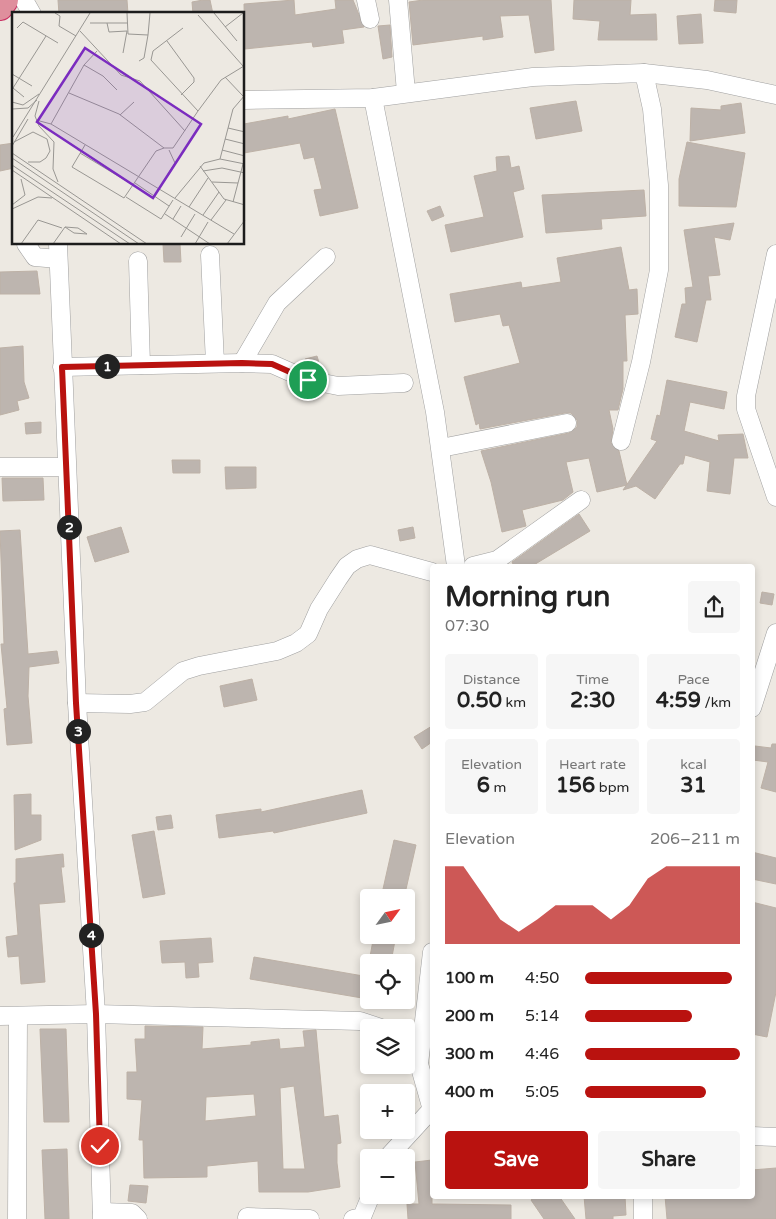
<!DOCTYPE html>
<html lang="en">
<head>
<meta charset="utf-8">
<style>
	:root { --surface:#fff; --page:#f6f6f6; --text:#222; --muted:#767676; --accent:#b9120f }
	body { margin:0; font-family:"Varela Round",sans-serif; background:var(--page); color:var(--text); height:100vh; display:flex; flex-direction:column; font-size:19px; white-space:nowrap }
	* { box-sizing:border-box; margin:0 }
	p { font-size:16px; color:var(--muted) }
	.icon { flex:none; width:28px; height:28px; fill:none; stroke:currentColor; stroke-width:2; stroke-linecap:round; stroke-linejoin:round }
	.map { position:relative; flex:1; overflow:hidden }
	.drawer { position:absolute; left:430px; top:564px; width:325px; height:635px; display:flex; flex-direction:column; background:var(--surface); border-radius:5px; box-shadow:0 2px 8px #0003 }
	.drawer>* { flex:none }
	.needle { width:32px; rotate:57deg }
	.tools { position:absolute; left:360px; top:889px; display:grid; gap:10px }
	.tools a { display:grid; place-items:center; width:55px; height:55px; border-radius:5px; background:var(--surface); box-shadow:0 2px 8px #0003; font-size:25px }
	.pin { position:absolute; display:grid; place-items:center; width:42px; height:42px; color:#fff; margin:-21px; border:2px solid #fff; border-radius:50%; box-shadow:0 1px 5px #0007 }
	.km { position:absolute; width:25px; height:25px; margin:-12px; border-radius:50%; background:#222; color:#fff; font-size:14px; line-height:25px; text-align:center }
	.round { display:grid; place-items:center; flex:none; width:52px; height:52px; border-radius:5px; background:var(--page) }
	.headline { display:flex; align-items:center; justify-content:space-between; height:85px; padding:0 15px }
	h1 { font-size:28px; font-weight:800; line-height:38px }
	.metrics { display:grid; grid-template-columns:repeat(3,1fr); gap:8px; height:85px; padding:5px 15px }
	.metrics div { display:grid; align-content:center; border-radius:5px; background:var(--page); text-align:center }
	.metrics b { font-size:21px; font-weight:800 }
	.metrics small { font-size:14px; font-weight:400 }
	.metrics p { font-size:14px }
	.chart { height:140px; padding:10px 15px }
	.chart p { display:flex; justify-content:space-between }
	.chart svg { width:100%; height:90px; margin-top:5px; fill:var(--accent); opacity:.7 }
	.button { display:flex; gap:10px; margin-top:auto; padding:10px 15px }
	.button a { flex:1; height:58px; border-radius:5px; background:var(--accent); color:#fff; font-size:20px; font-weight:800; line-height:58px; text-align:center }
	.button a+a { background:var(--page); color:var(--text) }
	ul { padding:0 15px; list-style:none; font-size:16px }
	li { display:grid; grid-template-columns:80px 60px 1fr; align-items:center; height:38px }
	li i { height:12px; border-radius:6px; background:var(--accent) }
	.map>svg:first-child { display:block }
	.building { fill:#bdb5af; stroke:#bdb1a6; fill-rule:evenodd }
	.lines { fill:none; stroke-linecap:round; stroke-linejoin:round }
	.minor-casing { stroke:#a0a0a0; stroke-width:19 }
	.highway-casing { stroke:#c93163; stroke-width:28 }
	.minor { stroke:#fff; stroke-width:18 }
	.highway { stroke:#df8f9d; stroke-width:26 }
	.route-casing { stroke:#fff; stroke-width:10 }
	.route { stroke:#b9120f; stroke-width:6 }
	.inset-road { fill:none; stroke:#999793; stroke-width:1 }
	.view { fill:#7b2cbf; fill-opacity:0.15; stroke:#7b2cbf; stroke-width:2.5 }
	.inset-edge { fill:none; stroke:#1c1c1c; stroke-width:2.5 }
</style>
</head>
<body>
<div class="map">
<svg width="776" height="1219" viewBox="0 0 776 1219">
	<rect width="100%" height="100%" fill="#ede9e2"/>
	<g class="building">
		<polygon points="58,0 127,0 128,14 59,14"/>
		<polygon points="203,0 210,0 213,14 193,14 192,2"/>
		<polygon points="294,0 295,15 336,9 335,0 353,0 364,27 342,30 344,43 313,47 312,42 245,49 244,4"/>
		<polygon points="423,0 551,0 554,50 535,53 529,15 500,16 503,37 483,40 483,36 413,45 409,2"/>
		<polygon points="574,0 631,0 630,15 656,14 657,40 598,40 600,21 573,19"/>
		<polygon points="715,0 737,0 736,13 714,11"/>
		<polygon points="701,14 703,43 679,44 677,16"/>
		<polygon points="390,25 392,57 383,59 378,26"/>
		<polygon points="576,101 582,131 536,139 530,108"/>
		<polygon points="741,103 745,133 690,141 691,108 721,110 721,106"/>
		<polygon points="335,109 358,208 320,216 314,190 322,189 314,157 304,159 300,143 244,153 244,124 288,116 288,119"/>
		<polygon points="687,142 745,153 736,207 679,206 679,179"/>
		<polygon points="14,143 14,168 0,171 0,145"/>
		<polygon points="509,156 511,168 519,166 524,189 513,192 523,237 451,252 445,225 484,217 474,176 497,171 496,157"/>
		<polygon points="644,190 646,216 601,219 602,229 546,233 542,195"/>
		<polygon points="440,206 444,216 432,221 427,211"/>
		<polygon points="734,223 730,240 714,237 720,275 708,276 711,300 706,300 697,342 675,337 682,304 686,304 685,288 693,287 684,230"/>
		<polygon points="163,244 180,244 181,262 164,262"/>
		<polygon points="621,247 629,290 637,289 638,314 625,315 627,361 623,361 623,389 618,410 609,410 613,429 611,443 619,451 627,485 597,492 589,458 566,462 573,492 563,500 522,510 526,526 502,532 491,482 481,451 569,433 577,427 577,420 571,413 565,413 480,429 479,423 476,425 464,377 520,363 509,325 503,326 500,314 455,322 450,294 521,282 522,288 561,282 557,258"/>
		<polygon points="37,271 40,294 0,294 0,272"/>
		<polygon points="23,346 24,382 29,398 17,401 19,410 0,415 0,348"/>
		<polygon points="317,356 320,366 308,368 305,359"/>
		<polygon points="667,380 727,392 724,409 690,402 684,431 719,441 718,435 743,434 748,458 734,458 730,494 707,491 710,462 685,455 683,464 680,464 655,499 636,486 623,490 657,441 651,439 657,415 660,416"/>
		<polygon points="41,422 41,433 26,434 25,423"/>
		<polygon points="172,460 200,460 200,473 173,473"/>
		<polygon points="225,467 256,467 256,488 226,489"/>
		<polygon points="2,478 43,478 44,500 3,501"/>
		<polygon points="579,514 590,531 532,566 514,566 512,562"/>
		<polygon points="121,527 129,552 95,562 87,537"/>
		<polygon points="413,527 415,538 400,541 398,530"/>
		<polygon points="20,530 28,654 57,651 59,663 29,667 28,696 32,743 7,745 4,709 7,708 1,644 4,644 0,531"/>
		<polygon points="762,592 774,594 772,605 760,603"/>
		<polygon points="252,679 257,700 224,707 220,686"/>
		<polygon points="432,726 432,742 422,749 414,737"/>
		<polygon points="772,744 776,744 776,792 761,788 768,762 753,760 755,746 771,748"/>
		<polygon points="362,790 367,813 274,833 273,831 219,838 216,815 261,809 261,812"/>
		<polygon points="31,794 31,815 41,815 41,840 15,850 14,795"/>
		<polygon points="171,815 173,828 158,830 156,817"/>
		<polygon points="154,831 165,894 143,898 132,835"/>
		<polygon points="394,840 416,845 404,898 381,898"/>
		<polygon points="752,852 776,858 776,884 752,879"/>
		<polygon points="63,854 64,867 61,867 65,902 39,904 45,982 21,984 19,956 8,957 6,937 18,935 14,883 16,883 16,859"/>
		<polygon points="752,902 776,908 776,992 767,1037 752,1034"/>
		<polygon points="374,935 396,935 391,962 369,962"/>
		<polygon points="211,938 213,962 198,963 199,977 186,978 185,962 162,963 160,941"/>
		<polygon points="254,957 369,977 368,999 250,979"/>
		<path d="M145,1026L203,1027L202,1049L251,1045V1042L279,1039L280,1049L305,1047L303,1031L316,1030L324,1117L338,1115L341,1143L337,1144V1163L340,1187L308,1192H259L258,1161L207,1166V1177L144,1178L143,1140H139L142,1100L127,1099V1072H137L135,1039H145ZM294,1086L305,1169H283L280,1088ZM254,1094L256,1116L205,1121L206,1097Z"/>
		<polygon points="40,1029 66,1029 69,1122 44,1122"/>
		<polygon points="67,1149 69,1219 45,1219 42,1150"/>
		<polygon points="432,1160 432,1204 511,1205 511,1219 408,1219 407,1204 419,1204 415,1162"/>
		<polygon points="776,1168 776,1219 667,1219 665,1196 752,1196 752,1170"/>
		<polygon points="130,1185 148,1186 146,1203 128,1201"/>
		<polygon points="536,1196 559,1196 575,1219 544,1219 531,1200"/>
		<polygon points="584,1196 625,1196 626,1215 613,1216 613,1219 586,1219"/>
	</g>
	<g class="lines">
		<g class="minor-casing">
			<g id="minor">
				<polyline points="24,0 32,14"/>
				<polyline points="366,0 370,19"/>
				<polyline points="398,0 406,92"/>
				<polyline points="644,73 707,80 776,95"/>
				<polyline points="373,98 435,412 456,566"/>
				<polyline points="244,100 373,98 533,77 644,73 652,109 659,185 659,270 641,362 621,441"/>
				<polyline points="26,244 35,257 58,259"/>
				<polyline points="58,244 77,703 96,1014 102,1219"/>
				<polyline points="776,254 746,396 746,409 776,497"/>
				<polyline points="210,255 215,363"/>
				<polyline points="138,261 141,365"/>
				<polyline points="242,363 277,303 326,257"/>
				<polyline points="62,367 242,363 272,364 308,380 338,386 404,383"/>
				<polyline points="441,448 567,423"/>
				<polyline points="0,467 66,467"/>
				<polyline points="473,566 497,560 581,500"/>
				<polyline points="77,703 130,704 145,702 183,671 199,666 277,651 296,643 308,634 319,609 338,579 347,566 357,559 370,555 432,572"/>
				<polyline points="752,708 776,633"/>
				<polyline points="0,1016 96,1014 360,1021 381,1028"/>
				<polyline points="406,1050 419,1064 432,952"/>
				<polyline points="419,1064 432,1110"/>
				<polyline points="752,1136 776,1137"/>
				<polyline points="387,1158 432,1109"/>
				<polyline points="643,1196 643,1219"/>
				<polyline points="102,1212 132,1213 138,1219"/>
				<polyline points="247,1217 310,1219"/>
				<polyline points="17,1219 18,1016"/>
				<polyline points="353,1219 362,1217 371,1195"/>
			</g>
		</g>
		<g class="highway-casing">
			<polyline id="highway" points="0,7 5,0"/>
		</g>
		<use href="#minor" class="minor"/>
		<use href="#highway" class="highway"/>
	</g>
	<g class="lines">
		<g class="route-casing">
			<polyline id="route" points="100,1146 96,1014 76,703 62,367 242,363 272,364 308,380"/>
		</g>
		<use href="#route" class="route"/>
	</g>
	<g transform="translate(12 12)">
		<rect width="232" height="232" fill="#ede9e2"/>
		<path class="inset-road" d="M43,1L48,4L47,14L64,24M115,1L116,22L136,23L138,1M202,1L225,29M186,3L231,54M78,11H115M95,11L97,20L115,19M213,15L231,1M5,16L11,10L46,31M68,19L109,63L128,69L173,119M155,29L182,66V70L169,83M111,41L115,19M127,49L132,46L136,23M72,53L85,39M0,62L20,74M213,65L231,84M57,81L107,102L152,136L144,139L112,186L60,155L73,133M12,85L1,76L34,24M27,89L23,104L27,114L42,130L41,157L46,170M0,90L11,93L27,82M0,97L16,96L25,88M186,99L209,68L232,54M108,103L122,90M0,108V124M24,108L39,112L222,222M39,112L72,53L91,64L105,78M216,116L233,120M1,125L78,1M213,127L233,132M2,130L21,120L35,127L38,139L34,146L28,150H16M0,134L16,107M152,136H161L186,99L139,48L141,39L171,16M210,138L233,144M0,141L135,232M68,141L121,173M0,146L127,232M208,147L221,97L233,83M0,153L118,232M188,154L212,187L233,193M0,158L109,232M191,159L210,156L233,161M156,162L163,151L157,138M200,170L226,171M123,171L157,194M114,185L149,207L161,188M163,186L192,151L208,147L233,152M221,190L231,152M0,193L13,183L9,167M177,195L196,166M0,197L26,185L40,186M153,202L198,232M191,203L207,180M161,207L169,194M199,208L214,188M53,215L62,221L75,222M169,225L183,202M9,232L26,208L50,216M41,232L53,215L66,216L75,222M183,232L196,210M215,232L233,208"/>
		<path class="view" d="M73,36L189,112L141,186L25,110Z"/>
		<rect width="232" height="232" class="inset-edge"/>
	</g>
</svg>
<div class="tools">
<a><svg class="needle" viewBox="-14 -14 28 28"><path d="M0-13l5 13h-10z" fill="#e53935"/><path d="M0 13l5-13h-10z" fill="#767676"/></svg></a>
<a><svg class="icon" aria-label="locate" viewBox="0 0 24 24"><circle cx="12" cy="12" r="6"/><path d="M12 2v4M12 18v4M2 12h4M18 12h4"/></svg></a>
<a><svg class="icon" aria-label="layers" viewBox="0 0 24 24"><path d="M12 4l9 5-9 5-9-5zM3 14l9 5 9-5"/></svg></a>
<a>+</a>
<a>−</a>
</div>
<div class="pin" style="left:308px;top:380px;background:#1e9e55"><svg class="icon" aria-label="arrive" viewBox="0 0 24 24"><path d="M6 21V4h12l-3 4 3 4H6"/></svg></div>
<div class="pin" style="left:100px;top:1146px;background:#d93025"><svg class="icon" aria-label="check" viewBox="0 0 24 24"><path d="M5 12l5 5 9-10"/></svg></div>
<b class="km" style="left:107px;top:366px">1</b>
<b class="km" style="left:69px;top:527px">2</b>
<b class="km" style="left:78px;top:731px">3</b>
<b class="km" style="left:91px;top:935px">4</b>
<section class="drawer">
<div class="headline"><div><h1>Morning run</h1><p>07:30</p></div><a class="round"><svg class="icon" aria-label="share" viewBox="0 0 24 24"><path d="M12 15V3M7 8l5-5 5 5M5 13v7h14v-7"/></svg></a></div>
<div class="metrics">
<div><p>Distance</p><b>0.50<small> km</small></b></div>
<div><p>Time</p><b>2:30</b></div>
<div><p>Pace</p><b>4:59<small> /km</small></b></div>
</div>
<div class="metrics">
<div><p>Elevation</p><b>6<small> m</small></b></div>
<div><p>Heart rate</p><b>156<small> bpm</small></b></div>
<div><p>kcal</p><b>31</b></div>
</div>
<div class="chart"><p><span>Elevation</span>206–211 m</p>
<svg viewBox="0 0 160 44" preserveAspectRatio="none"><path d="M0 44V6L10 6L20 19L30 32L40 38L50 32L60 25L70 25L80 25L90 32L100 25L110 12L120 6L130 6L140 6L150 6L160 6V44z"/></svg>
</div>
<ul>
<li><b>100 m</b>4:50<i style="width:95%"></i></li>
<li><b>200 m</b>5:14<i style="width:69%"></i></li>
<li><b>300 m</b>4:46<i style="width:100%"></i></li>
<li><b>400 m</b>5:05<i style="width:78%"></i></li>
</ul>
<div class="button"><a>Save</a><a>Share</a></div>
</section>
</div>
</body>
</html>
